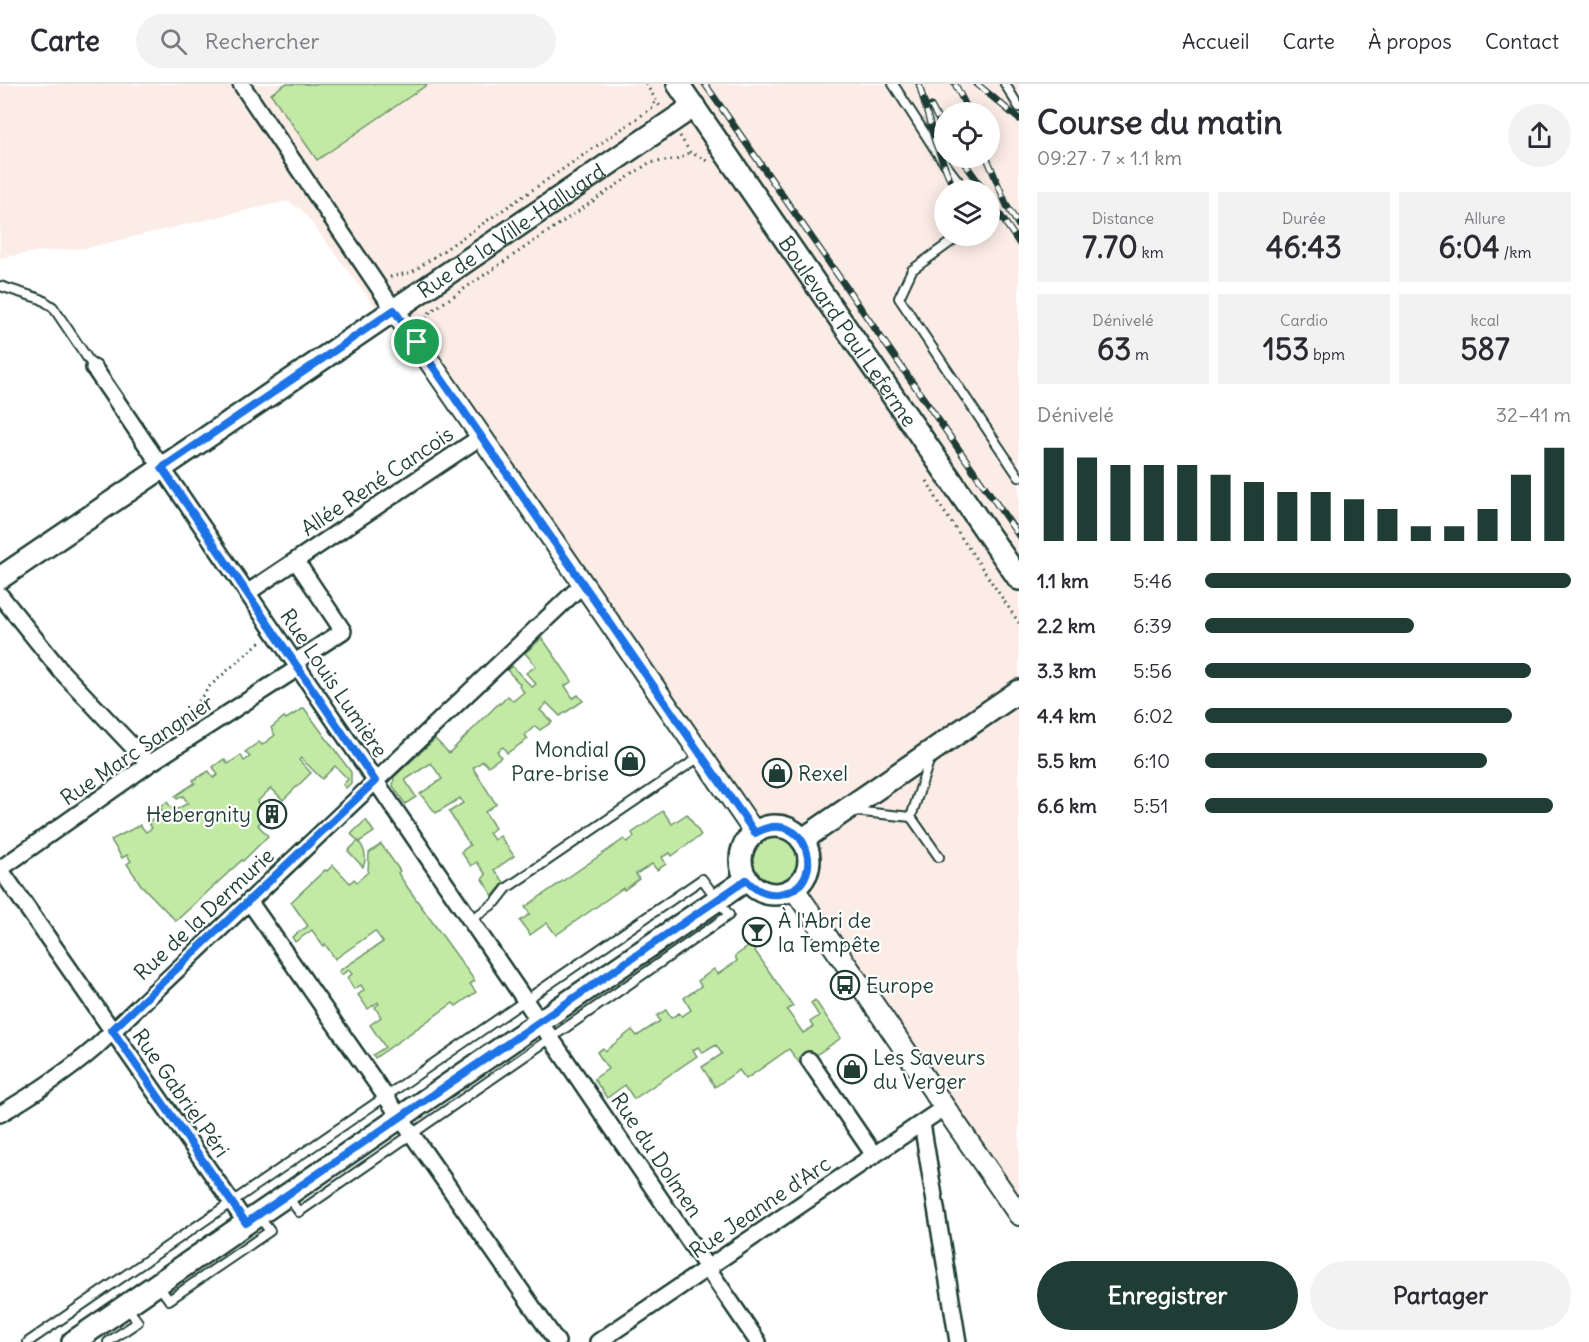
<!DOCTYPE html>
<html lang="fr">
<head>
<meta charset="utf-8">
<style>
	:root { --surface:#fff; --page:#f2f2f3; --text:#2b2b33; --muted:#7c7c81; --line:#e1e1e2; --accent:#1f3d34 }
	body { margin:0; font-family:Delius,sans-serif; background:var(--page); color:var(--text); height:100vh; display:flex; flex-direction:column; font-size:22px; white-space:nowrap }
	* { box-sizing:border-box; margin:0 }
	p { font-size:20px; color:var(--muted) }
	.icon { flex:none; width:33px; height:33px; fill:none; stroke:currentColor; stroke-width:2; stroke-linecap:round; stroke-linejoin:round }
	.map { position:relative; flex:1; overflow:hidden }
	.details { display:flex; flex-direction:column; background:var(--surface); width:570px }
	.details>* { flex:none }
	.buttons { position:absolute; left:934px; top:18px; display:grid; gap:12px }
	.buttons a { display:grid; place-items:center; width:66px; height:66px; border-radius:50%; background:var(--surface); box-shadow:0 3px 15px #0003; font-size:30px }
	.pin { position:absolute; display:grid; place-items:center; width:51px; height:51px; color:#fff; margin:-26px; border:3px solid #fff; border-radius:50%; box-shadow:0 2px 6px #0007 }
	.round { display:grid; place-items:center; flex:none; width:63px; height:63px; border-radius:32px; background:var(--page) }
	.overview { display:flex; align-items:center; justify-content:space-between; height:102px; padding:0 18px }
	h1 { font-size:33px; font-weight:700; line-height:45px }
	.stats { display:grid; grid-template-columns:repeat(3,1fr); gap:9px; height:102px; padding:6px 18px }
	.stats div { display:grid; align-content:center; border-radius:0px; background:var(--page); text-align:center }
	.stats b { font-size:30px; font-weight:700 }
	.stats small { font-size:16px; font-weight:400 }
	.stats p { font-size:16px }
	.chart { height:168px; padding:12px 18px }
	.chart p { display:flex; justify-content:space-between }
	.chart svg { width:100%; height:108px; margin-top:6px; stroke:var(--accent); stroke-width:6 }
	.cta { display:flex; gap:12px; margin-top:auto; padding:12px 18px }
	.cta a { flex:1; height:69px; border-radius:36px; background:var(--accent); color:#fff; font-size:24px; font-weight:700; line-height:69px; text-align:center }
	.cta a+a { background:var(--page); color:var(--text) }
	ul { padding:0 18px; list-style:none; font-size:20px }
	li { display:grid; grid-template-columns:96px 72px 1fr; align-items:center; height:45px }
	li i { height:15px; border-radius:8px; background:var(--accent) }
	header { display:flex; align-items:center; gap:36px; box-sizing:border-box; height:84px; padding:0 30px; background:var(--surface); border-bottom:2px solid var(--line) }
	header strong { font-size:28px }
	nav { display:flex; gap:33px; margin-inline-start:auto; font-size:21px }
	.search { width:420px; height:54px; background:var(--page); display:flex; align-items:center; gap:15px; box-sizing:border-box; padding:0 21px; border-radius:33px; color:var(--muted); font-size:22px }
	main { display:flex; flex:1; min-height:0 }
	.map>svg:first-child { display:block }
	.built { fill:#fcece6; fill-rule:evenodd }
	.green { fill:#c2eaa5; stroke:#70946c; stroke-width:1.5 }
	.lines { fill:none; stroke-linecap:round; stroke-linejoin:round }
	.service-casing { stroke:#1f3d34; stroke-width:12 }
	.minor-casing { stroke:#1f3d34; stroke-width:20 }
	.tertiary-casing { stroke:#1f3d34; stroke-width:24 }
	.secondary-casing { stroke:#1f3d34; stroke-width:26 }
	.path { stroke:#1f3d34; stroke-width:3; stroke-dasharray:1.5 4.5; stroke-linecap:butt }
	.service { stroke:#fff; stroke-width:8 }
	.minor { stroke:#fff; stroke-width:15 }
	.tertiary { stroke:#fff; stroke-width:20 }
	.secondary { stroke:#fff; stroke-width:21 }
	.rail-casing { stroke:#1f3d34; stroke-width:7 }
	.rail { stroke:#fff; stroke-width:4.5; stroke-dasharray:14; stroke-linecap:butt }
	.route-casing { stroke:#fff; stroke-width:12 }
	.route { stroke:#1a73e8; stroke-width:8 }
	.labels { text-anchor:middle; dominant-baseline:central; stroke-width:4.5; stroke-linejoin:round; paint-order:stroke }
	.street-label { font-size:21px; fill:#1f3d34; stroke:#fff }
	.poi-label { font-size:21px; fill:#1f3d34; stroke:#fff; text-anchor:start }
</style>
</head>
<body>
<header>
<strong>Carte</strong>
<div class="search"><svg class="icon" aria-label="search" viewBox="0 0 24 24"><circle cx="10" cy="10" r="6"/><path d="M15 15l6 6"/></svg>Rechercher</div>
<nav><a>Accueil</a><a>Carte</a><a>À propos</a><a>Contact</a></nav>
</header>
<main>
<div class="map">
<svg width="1019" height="1258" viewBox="0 0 1019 1258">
	<rect width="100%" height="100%" fill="#fff"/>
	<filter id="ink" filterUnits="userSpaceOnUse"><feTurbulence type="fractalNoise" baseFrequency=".0167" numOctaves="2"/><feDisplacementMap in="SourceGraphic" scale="12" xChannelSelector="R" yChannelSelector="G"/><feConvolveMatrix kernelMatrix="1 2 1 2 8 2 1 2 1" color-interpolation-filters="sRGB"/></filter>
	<g filter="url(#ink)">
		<path class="built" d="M0,0H1019V1119L953,1021L374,221L302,126L287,117L86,164L35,168L0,174ZM945,28H990V74H945ZM945,106H990V152H945Z"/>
		<g class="green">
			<polygon points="285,0 428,0 317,76 271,10"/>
			<polygon points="542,554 572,597 565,602 573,614 578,611 583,617 560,632 547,619 540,626 552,638 540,646 535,642 525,651 528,655 507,669 503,663 497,667 501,673 488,682 483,677 473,684 496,720 485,728 495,744 489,749 494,756 500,752 514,772 494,786 504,798 493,812 482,795 486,791 477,778 471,782 461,768 470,761 449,728 463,719 460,714 436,729 420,710 442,695 431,679 405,696 416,713 405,720 393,702 394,693 435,655 449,669 499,619 500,620 508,612 513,617 524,608 519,602 520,600 507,586 512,582 532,603 536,600 526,589 536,582 525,569"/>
			<polygon points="304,624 351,688 351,699 346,704 343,701 348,695 335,682 322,695 301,674 299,676 311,689 283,716 271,704 257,718 268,730 258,741 268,752 243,777 242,776 176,837 141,801 127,780 131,777 127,771 122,774 111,756 140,741 146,748 152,744 148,738 163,728 160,723 167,718 174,727 188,719 183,712 177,715 175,712 195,699 193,696 209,687 213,694 218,691 213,683 224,675 228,680 241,671 244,677 250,673 245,668 259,658 262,661 275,651 271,644 284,633 286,635"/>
			<polygon points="663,727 672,740 687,730 701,751 672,772 670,769 662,773 666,780 657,786 652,780 636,790 639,795 624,806 623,804 556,851 547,839 530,851 520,837 530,830 525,823 624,755 627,758 634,753 632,749"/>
			<path d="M366,736L374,748L359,758C365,765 367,775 363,783L348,767L358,757L351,750Z"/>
			<circle cx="773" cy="776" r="25"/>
			<polygon points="381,760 400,787 398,789 408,804 475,897 470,900 476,908 456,922 453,919 375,974 373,971 385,963 370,941 381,933 375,923 379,920 378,918 368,925 358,911 364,906 361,901 354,905 347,894 352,890 349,886 341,891 339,887 383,858 375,847 335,875 325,860 323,862 312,846 295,858 292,853 308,842 291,818 325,786 327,787 333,781 350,799 354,795 357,798 368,788 369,769"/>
			<polygon points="751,861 793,922 787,926 803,949 813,943 810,938 819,932 811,919 815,916 841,954 801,981 789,965 746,995 739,986 715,1003 702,983 722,970 716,961 703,969 698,963 693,966 697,972 634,1015 625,1001 607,1014 594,995 608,985 597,968 603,964 605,967 632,946 637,952 660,937 657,932 666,926 671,934 679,929 682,932 691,926 684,914 701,902 698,897 714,885 718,890 737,877 735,872"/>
		</g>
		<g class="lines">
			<g class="service-casing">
				<g id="service">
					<polyline points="893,0 940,73 965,106"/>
					<polyline points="1005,0 1019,23"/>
					<polyline points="959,152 912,186 899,214 1019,393"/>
					<polyline points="0,202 41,215 53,223 94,284"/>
					<polyline points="853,727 911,733 930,674"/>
					<polyline points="911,733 939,773"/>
					<polyline points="471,836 496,818 507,804 701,672"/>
					<polyline points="158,1201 169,1216 270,1147 259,1133"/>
					<polyline points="28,1258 702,795 729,831 299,1128 288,1113"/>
					<polyline points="108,1258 138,1238 126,1222"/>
				</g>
			</g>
			<g class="minor-casing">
				<g id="minor">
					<polyline points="241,0 394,226"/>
					<polyline points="94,284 758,1258"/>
					<polyline points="247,509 482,352"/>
					<polyline points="0,511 61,587 149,680"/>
					<polyline points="295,578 343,547 296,477"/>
					<polyline points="0,785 246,1139"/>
					<polyline points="0,785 149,680 298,584"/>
					<polyline points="249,817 557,1258"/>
					<polyline points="809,976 874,1071"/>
					<path d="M0,1030C34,1010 66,989 95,964L584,499"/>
					<polyline points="922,1039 958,1258"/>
					<polyline points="598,1258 945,1023"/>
				</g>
			</g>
			<g class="tertiary-casing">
				<g id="tertiary">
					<polyline points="394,226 755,749"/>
					<polyline points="794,805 1019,1131"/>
				</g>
			</g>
			<g class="secondary-casing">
				<g id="secondary">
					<path id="s1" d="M678,0L1019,495"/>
					<path id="s2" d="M0,494L694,22"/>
					<circle cx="775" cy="776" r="34"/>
					<polyline points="802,756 1019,607"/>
					<polyline points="73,1258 746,796"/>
				</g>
			</g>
			<g class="path">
				<polyline points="646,0 661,24"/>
				<polyline points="680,52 690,68 709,78"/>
				<polyline points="390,193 412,188 645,29 653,24 655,16"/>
				<polyline points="424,240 430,228 649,79 680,75 690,68"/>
				<polyline points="927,397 943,426 1019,539"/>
				<polyline points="180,641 210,602 262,556"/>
			</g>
			<use href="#service" class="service"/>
			<use href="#minor" class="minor"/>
			<use href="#tertiary" class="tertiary"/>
			<use href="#secondary" class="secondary"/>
			<g class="rail-casing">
				<g id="rail">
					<polyline points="705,0 1019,452"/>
					<polyline points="919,0 935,58 954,106"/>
					<polyline points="955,0 969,28"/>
					<polyline points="977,0 1019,35"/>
					<polyline points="931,22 945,48"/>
					<polyline points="961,74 984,106"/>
					<polyline points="987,74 1007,122 1019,142"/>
					<polyline points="990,116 1019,159"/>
				</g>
			</g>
			<use href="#rail" class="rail"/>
		</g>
	</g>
	<g class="lines" filter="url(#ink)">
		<g class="route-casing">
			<path id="route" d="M394,226L755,749C809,720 830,804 779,810C765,812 755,806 746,796L246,1139L112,946L375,697L162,384Z"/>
		</g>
		<use href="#route" class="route"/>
	</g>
	<defs>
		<g id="shop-ring" transform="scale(1.5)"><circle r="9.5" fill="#fff" stroke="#1f3d34" stroke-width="1.5"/><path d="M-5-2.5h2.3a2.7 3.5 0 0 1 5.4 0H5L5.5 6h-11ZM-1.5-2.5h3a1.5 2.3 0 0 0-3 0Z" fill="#1f3d34"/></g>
		<g id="building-ring" transform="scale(1.5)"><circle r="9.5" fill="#fff" stroke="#1f3d34" stroke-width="1.5"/><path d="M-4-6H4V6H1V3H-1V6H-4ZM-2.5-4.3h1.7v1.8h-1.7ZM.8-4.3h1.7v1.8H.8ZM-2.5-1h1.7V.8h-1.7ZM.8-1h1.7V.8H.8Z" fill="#1f3d34"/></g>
		<g id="bar-ring" transform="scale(1.5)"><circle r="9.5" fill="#fff" stroke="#1f3d34" stroke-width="1.5"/><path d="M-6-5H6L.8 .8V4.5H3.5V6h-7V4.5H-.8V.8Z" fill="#1f3d34"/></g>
		<g id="bus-ring" transform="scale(1.5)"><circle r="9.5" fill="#fff" stroke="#1f3d34" stroke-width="1.5"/><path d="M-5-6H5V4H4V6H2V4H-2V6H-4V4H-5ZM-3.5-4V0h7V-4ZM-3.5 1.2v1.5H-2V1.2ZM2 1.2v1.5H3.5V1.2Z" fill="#1f3d34"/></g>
	</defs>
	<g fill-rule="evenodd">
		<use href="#shop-ring" x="630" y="677"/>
		<use href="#shop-ring" x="777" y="689"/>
		<use href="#building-ring" x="272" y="730"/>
		<use href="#bar-ring" x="757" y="848"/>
		<use href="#bus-ring" x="845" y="901"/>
		<use href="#shop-ring" x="852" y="985"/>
	</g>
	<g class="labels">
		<g class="street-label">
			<text stroke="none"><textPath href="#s2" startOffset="618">Rue de la Ville-Halluard</textPath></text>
			<text stroke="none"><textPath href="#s1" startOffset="300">Boulevard Paul Leferme</textPath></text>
			<text transform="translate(377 397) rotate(-34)">Allée René Cancois</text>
			<text transform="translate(334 599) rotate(56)">Rue Louis Lumière</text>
			<text transform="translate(137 666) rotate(-34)">Rue Marc Sangnier</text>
			<text transform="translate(204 830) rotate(-43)">Rue de la Dermurie</text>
			<text transform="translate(181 1009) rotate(55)">Rue Gabriel Péri</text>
			<text transform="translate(657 1071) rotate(56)">Rue du Dolmen</text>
			<text transform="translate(760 1123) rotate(-34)">Rue Jeanne d'Arc</text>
		</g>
		<g class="poi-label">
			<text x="609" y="665" text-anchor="end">Mondial<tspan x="609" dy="24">Pare-brise</tspan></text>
			<text x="798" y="689">Rexel</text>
			<text x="251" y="730" text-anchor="end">Hebergnity</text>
			<text x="778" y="836">À l'Abri de<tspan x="778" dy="24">la Tempête</tspan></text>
			<text x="866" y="901">Europe</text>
			<text x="873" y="973">Les Saveurs<tspan x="873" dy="24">du Verger</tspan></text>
		</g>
	</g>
</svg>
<div class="buttons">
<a><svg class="icon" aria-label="locate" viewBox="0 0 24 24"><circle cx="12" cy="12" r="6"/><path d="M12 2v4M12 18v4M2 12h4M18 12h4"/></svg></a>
<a><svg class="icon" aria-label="layers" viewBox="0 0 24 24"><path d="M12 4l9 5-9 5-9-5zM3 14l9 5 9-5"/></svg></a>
</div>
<div class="pin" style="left:417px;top:258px;background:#1e9e55"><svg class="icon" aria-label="arrive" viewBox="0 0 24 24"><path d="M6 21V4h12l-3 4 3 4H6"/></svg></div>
</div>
<section class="details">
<div class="overview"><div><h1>Course du matin</h1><p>09:27 · 7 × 1.1 km</p></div><a class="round"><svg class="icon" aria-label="share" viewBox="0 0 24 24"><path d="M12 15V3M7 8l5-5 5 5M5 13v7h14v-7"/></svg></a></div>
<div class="stats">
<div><p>Distance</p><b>7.70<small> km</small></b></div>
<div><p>Durée</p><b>46:43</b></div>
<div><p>Allure</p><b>6:04<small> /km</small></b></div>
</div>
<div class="stats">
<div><p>Dénivelé</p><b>63<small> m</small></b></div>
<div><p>Cardio</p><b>153<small> bpm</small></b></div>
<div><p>kcal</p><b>587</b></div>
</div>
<div class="chart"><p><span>Dénivelé</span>32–41 m</p>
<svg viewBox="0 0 160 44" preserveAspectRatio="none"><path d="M5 44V6M15 44V10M25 44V13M35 44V13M45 44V13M55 44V17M65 44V20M75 44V24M85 44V24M95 44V27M105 44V31M115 44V38M125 44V38M135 44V31M145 44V17M155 44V6"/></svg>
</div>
<ul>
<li><b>1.1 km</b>5:46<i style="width:100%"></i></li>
<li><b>2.2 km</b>6:39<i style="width:57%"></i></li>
<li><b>3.3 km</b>5:56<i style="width:89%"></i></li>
<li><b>4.4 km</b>6:02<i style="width:84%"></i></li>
<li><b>5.5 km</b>6:10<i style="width:77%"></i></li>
<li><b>6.6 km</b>5:51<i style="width:95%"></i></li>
</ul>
<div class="cta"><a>Enregistrer</a><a>Partager</a></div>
</section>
</main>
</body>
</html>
